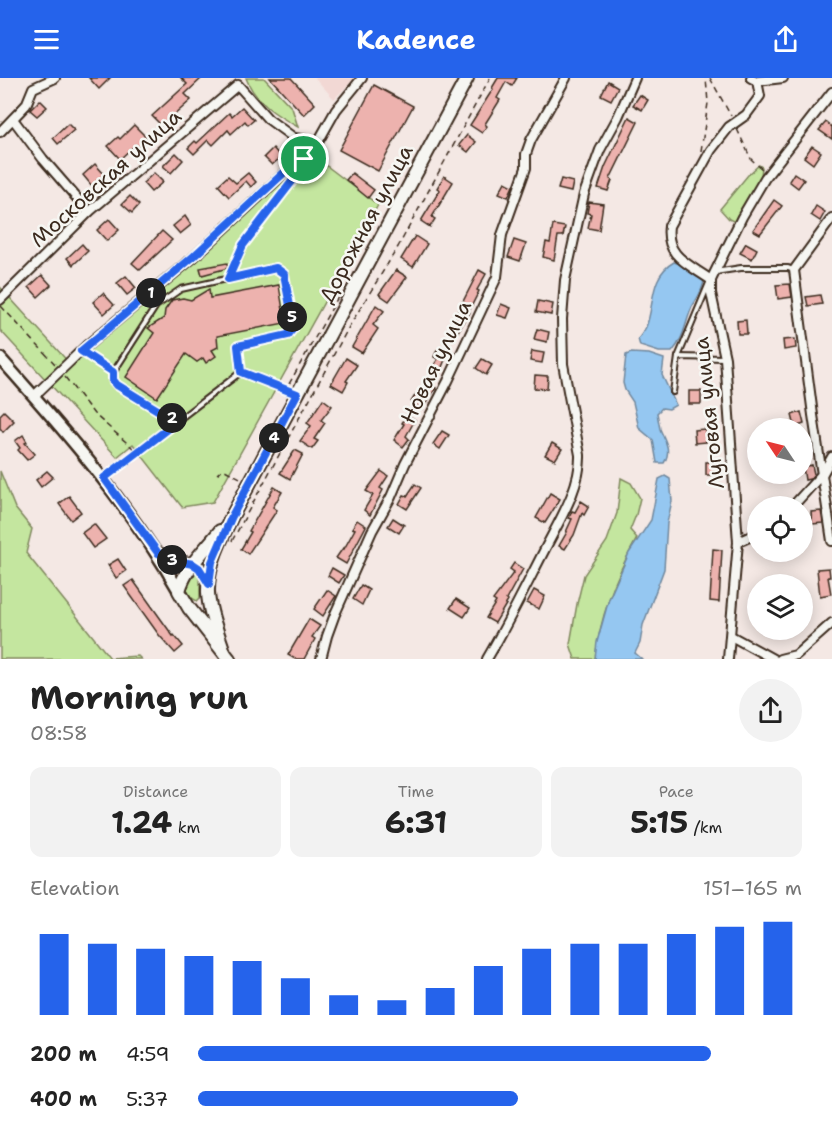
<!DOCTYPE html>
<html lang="en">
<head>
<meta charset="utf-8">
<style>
	:root { --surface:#fff; --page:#f2f2f2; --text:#222; --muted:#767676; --accent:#2563eb }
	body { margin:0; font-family:"Shantell Sans",sans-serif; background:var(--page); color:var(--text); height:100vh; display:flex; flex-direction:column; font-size:22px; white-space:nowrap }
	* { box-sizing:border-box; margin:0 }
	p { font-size:20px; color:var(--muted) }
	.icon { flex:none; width:33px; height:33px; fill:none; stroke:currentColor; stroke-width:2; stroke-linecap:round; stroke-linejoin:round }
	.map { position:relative; height:581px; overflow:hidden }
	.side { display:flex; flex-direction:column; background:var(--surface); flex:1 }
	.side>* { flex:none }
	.needle { width:39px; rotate:305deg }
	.buttons { position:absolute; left:747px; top:340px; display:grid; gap:12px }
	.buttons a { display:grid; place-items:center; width:66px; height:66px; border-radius:50%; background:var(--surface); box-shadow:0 3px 15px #0003; font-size:30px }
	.pin { position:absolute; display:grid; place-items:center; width:51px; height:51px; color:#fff; margin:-26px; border:3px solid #fff; border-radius:50%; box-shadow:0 2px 6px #0007 }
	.km { position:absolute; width:30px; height:30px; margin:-15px; border-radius:50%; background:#222; color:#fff; font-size:16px; line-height:30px; text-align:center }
	.round { display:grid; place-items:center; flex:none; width:63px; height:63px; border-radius:32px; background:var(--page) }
	.overview { display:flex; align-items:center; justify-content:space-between; height:102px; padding:0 30px }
	h1 { font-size:33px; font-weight:700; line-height:45px }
	.metrics { display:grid; grid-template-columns:repeat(3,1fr); gap:9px; height:102px; padding:6px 30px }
	.metrics div { display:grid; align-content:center; border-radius:12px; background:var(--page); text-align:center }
	.metrics b { font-size:30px; font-weight:700 }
	.metrics small { font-size:16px; font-weight:400 }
	.metrics p { font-size:16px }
	.chart { height:168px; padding:12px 30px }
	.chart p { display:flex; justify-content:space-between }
	.chart svg { width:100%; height:108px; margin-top:6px; stroke:var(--accent); stroke-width:6 }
	ul { padding:0 30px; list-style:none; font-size:20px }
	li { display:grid; grid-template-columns:96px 72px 1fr; align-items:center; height:45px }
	li i { height:15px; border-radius:8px; background:var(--accent) }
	header { display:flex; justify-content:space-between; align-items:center; height:78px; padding:0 30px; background:var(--accent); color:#fff; font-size:27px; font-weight:700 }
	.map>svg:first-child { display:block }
	.built { fill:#f2d8d4 }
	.green { fill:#c4e69f; stroke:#80885e; stroke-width:1.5 }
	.water { fill:#95c7f1; stroke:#71889d; stroke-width:1.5 }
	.building { fill:#edb2ae; stroke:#3b2a1e; stroke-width:1.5 }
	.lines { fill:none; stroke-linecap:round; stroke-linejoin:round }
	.service-casing { stroke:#3b2a1e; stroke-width:8 }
	.minor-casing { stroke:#3b2a1e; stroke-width:12 }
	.secondary-casing { stroke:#3b2a1e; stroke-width:15 }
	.primary-casing { stroke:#3b2a1e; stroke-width:16 }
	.path { stroke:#3b2a1e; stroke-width:1.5; stroke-dasharray:6 4.5; stroke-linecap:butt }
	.service { stroke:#f6f6f2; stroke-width:4 }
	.minor { stroke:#f6f6f2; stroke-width:8 }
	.secondary { stroke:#f6f6f2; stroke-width:10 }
	.primary { stroke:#f6f6f2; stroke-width:12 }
	.route-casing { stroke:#fff; stroke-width:12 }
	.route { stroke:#2563eb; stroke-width:8 }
	.labels { text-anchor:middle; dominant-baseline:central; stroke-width:5; stroke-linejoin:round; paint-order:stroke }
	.street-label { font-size:21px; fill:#3b2a1e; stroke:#f6f6f2 }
</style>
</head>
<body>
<header><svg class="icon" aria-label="menu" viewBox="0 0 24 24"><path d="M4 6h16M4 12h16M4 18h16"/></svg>Kadence<svg class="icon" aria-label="share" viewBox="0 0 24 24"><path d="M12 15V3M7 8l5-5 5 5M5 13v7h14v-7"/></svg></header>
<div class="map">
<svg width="832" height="581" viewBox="0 0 832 581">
	<rect width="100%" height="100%" fill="#f4e8e4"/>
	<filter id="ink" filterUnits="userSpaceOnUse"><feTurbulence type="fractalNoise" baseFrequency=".0167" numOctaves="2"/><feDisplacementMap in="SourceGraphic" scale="12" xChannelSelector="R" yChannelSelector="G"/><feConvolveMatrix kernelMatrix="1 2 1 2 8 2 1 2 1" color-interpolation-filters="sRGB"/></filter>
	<g filter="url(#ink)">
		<polygon class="built" points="315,0 355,0 334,21"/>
		<g class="green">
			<path d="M246,0H264L292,30L298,49C276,37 255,24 246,0Z"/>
			<polygon points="311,76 378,127 213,424 182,429 133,366 117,379 0,252 0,209 72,288 196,181"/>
			<polygon points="759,87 762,89 761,98 735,144 729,141 720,131 748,97"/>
			<polygon points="0,393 15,430 32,451 26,475 110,580 138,578 141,581 0,581"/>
			<path d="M621,400L631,405L640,420L636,437L630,452L637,460C616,497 600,539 595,581H575L570,566L577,526L584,497L607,463L617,435Z"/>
			<path d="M192,495H198L200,503V520L197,523C183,517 186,506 192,495Z"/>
		</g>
		<g class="water">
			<path d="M674,184C685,187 697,194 704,202C703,213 697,220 692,229C685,245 684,261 672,274H659L640,268L638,261C641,257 644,253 646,249C655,227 649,198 674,184Z"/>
			<path d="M631,275L649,276L664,281L662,297L676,327L669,331L662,330L657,335C658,340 659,346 660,351C665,363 672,372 664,385H657L653,362L639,350L633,324L625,312L623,305L626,277Z"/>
			<polygon points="665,398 670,401 672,423 667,445 664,491 643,547 640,565 635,575 642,581 595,581 597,564 609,521 629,475 651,442 659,401"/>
		</g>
		<g class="building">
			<polygon points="89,0 110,0 99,11"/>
			<polygon points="181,0 202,0 185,16 191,22 162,48 152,38 187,6"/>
			<polygon points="270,0 291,0 315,26 304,37"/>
			<polygon points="498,0 517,0 512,8 506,4 497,20 500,22 485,46 487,48 482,55 470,47 493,11 492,10"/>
			<polygon points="608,3 618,9 611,22 601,17"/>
			<polygon points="374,7 413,28 378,93 339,72"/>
			<polygon points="640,17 648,22 642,32 633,27"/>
			<polygon points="40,22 47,29 37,38 30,32"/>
			<polygon points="242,29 254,42 248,47 245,43 231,56 228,52 213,67 208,62 194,76 188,70 195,63 197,65 229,35 232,38"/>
			<polygon points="629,39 638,44 610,101 612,102 608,113 598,110 605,89"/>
			<polygon points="826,44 832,49 832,61 819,52"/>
			<polygon points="68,46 74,52 58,66 53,60"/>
			<polygon points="134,47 147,60 138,70 135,67 120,81 108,68 118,59 120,61"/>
			<polygon points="467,57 476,64 468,74 459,67"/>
			<polygon points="812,68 821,74 813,86 804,79"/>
			<polygon points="273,70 281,79 272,87 264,79"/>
			<polygon points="176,75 183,82 171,95 163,88"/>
			<polygon points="95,86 104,96 92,108 83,97"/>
			<polygon points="154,95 163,104 151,114 143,105"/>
			<polygon points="248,95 256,104 251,109 246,103 229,119 218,107 228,98 236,105"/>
			<polygon points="352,95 374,112 368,120 346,102"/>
			<polygon points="794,95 804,102 798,110 789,103"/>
			<polygon points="444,98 453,104 432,139 435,141 430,149 421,143 440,112 437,110"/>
			<polygon points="561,101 573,104 571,114 558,111"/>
			<polygon points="505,104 513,108 508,119 499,115"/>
			<polygon points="130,118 139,127 132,135 122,126"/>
			<polygon points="774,122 782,128 760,156 753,152"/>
			<polygon points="589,124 603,126 599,152 588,150 591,136 587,135"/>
			<polygon points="816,128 825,134 820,143 811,137"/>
			<polygon points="185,138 191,147 180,156 173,148"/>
			<polygon points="109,141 119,152 107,163 97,152"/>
			<polygon points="553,147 565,149 563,158 558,158 554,182 543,179 546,164 550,165"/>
			<polygon points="162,153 172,162 140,192 132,185"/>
			<polygon points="415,158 427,166 413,189 401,181"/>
			<polygon points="514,162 526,166 520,183 508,179"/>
			<polygon points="746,165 757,171 752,181 740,175"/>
			<polygon points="82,166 88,173 73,187 67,180"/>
			<polygon points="227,185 228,190 202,197 200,190"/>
			<polygon points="396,192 407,199 389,223 379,216"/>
			<polygon points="479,192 486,196 477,212 479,213 469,233 470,234 457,255 449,251"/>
			<polygon points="42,197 51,207 38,219 29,209"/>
			<polygon points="126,198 136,210 127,217 117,205"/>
			<polygon points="790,206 792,219 778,221 776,207"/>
			<polygon points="279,207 285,245 217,258 218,269 212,272 216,278 206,285 203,280 197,284 186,276 157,320 126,299 154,255 148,250 164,240 165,232 172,222 183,220 191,222 209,211 210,220"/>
			<polygon points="103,215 114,227 104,236 93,224"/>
			<polygon points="820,217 822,226 808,228 806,219"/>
			<polygon points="538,223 553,226 551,237 536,234"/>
			<polygon points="501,226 511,230 507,240 497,237"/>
			<polygon points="376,227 384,233 373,247 378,251 362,275 352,269"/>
			<polygon points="746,242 747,256 738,256 737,243"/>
			<polygon points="537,251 549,254 547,264 534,261"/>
			<polygon points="795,261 796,270 784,272 783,262"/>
			<polygon points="437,272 447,277 442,289 443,290 438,298 430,293 438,281 434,279"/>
			<polygon points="532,273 544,275 542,285 530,283"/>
			<polygon points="346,280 357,287 346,303 348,304 343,313 331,306"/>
			<polygon points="482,281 492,287 486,297 476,290"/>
			<polygon points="535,297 548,298 547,311 534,310"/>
			<polygon points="427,304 436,310 422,331 411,324 416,316 419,317"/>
			<rect x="689" y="313" width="12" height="13"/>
			<polygon points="323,321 332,328 321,342 325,345 314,361 318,363 312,371 300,363 311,348 307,345"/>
			<polygon points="4,333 14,343 3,354 0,350 0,337"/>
			<polygon points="801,334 804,346 795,349 792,337"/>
			<polygon points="407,337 415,342 406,358 409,361 403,369 394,362 404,346 402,345"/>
			<polygon points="705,351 706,364 695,365 694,352"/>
			<polygon points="442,353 449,357 440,371 433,366"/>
			<polygon points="23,357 27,364 25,365 35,376 27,382 18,372 20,370 15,363"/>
			<polygon points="552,365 562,371 555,382 545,377"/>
			<polygon points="295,372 303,376 290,401 280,395"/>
			<rect x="706" y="384" width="9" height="13"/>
			<polygon points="812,387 814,396 810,401 805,402 803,389"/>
			<polygon points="47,393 53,399 41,409 36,402"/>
			<polygon points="381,393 388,398 380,410 383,412 370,437 364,432 373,417 366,413"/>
			<polygon points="415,406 421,410 407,431 399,426 404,417 407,418"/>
			<polygon points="274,409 282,414 273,429 277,432 248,476 241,471 251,454 249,453"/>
			<polygon points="550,415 560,421 545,445 536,440"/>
			<polygon points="69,418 81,434 71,442 59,426"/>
			<polygon points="581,423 589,428 584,437 582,435 574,457 565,471 559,468 567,454 566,454 572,441 569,440 572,433 575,434"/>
			<polygon points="821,433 823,445 812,446 811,434"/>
			<polygon points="393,440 404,447 399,455 388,448"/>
			<polygon points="357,442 366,448 346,486 336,480 343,470 344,471 355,451 352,450"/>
			<polygon points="94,446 106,461 93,470 82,455"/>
			<polygon points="713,471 722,472 719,524 710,523"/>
			<polygon points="118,481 126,493 116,500 108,487"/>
			<polygon points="514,485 523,491 506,522 508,523 495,545 486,540 496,524 493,522 514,494 510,491"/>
			<polygon points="332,490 344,497 339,505 328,498"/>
			<polygon points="829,490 830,499 828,499 831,516 820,518 817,491"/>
			<polygon points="133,502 173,558 174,557 183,568 175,575 159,557 124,508"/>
			<polygon points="361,507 369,512 362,527 353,521"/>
			<polygon points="327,512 336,518 323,538 314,531"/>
			<polygon points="534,512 545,518 539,531 527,525"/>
			<polygon points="456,521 470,530 464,539 450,530"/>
			<polygon points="309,541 320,548 312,559 315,561 304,581 295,581 288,577"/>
		</g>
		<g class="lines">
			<g class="service-casing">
				<g id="service">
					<polyline points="715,194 741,190 788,190 793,192"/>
					<polyline points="678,279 709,205"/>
					<polyline points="241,294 177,343 117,307 113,301 113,295 156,228 181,211 276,190 284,196 294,249 288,257 238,268 241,294 296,316"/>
					<polyline points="673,314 678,279 725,280"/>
					<polyline points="104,400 177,343"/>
				</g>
			</g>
			<g class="minor-casing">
				<g id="minor">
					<polyline points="751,0 757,3 783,0"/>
					<polyline points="13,41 43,81 89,134"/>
					<polyline points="0,54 26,27 33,10 55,0"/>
					<polyline points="832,140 794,192 813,337 832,463"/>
					<path d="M711,202C689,186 665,179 669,148L711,72L729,49L746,37L760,18L757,3"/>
					<polyline points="0,222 89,134 238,7 268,41 294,60 318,64 336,32 362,0"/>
					<polyline points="34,318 86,268 194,179 318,64"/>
					<polyline points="792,429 823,395 832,379"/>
					<polyline points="738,464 758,455"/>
					<polyline points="731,558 773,581"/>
					<polyline points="321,581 327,558 335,536 372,453 391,419 405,386 448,303 497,199 502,157 526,90 526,76 531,62 566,0"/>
					<path d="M487,581C508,545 526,508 545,471C559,443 581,409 580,377L563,286L562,241L565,202L584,116L600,72L618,39L635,0"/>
					<polyline points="728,581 738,464 725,280 711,215 711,202 742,139 765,100 832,14"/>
					<polyline points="780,581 796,577 832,545"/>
				</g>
			</g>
			<g class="secondary-casing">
				<g id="secondary">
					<path d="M0,280C66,354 130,427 179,513"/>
					<polyline points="158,475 172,482 193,486"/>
				</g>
			</g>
			<g class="primary-casing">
				<g id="primary">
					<path d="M220,453C205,472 185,490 179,513L189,530L229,581"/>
					<path d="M224,574C218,555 209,535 208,515C207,487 221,462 232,438L467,0"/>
				</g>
			</g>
			<g class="path">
				<polyline points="710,0 731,38"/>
				<polyline points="737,51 751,81 763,92"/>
				<polyline points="701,73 708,25 706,0"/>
				<polyline points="230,195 243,167 304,88"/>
				<polyline points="1,228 55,286"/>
				<polyline points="87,276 108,291"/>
				<polyline points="65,299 94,336 134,371"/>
				<polyline points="289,306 338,219"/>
				<polyline points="217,396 223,391 242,401"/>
				<polyline points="232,463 350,247 398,169 490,0"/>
			</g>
			<use href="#service" class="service"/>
			<use href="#minor" class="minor"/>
			<use href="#secondary" class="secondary"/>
			<use href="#primary" class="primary"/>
		</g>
	</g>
	<g class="lines" filter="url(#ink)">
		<g class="route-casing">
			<polygon id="route" points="302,78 307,84 243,167 228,201 276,190 284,196 294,249 288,257 238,268 241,294 297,316 232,438 212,484 209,506 199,490 193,486 172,482 158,475 104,400 177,344 117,307 113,302 113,294 81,273 194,178"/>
		</g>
		<use href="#route" class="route"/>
	</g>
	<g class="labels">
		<g class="street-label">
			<text transform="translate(106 100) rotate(-42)">Московская улица</text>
			<text transform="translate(366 146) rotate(-62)">Дорожная улица</text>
			<text transform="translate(436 284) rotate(-64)">Новая улица</text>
			<text transform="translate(709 335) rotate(-96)">Луговая улица</text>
		</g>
	</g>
</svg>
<div class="buttons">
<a><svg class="needle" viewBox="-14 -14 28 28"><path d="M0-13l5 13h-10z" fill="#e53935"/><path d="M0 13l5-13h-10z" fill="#767676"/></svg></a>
<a><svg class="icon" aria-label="locate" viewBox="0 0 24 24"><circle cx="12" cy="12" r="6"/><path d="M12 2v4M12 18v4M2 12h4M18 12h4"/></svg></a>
<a><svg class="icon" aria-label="layers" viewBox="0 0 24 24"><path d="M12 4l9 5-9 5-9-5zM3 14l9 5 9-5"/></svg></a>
</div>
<div class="pin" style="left:304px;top:81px;background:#1e9e55"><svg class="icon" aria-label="arrive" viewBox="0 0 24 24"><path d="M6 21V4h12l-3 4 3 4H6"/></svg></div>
<b class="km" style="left:151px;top:215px">1</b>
<b class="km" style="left:172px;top:340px">2</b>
<b class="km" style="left:172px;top:482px">3</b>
<b class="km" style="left:274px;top:360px">4</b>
<b class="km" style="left:292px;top:239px">5</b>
</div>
<section class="side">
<div class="overview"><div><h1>Morning run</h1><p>08:58</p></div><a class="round"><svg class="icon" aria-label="share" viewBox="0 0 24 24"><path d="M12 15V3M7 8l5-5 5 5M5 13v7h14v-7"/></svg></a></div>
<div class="metrics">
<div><p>Distance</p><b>1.24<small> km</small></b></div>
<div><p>Time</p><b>6:31</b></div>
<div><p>Pace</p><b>5:15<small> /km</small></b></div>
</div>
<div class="chart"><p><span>Elevation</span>151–165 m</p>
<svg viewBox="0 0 160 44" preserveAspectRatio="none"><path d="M5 44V11M15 44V15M25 44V17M35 44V20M45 44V22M55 44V29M65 44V36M75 44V38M85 44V33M95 44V24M105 44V17M115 44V15M125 44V15M135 44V11M145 44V8M155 44V6"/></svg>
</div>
<ul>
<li><b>200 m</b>4:59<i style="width:85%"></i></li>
<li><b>400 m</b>5:37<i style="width:53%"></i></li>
</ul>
</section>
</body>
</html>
